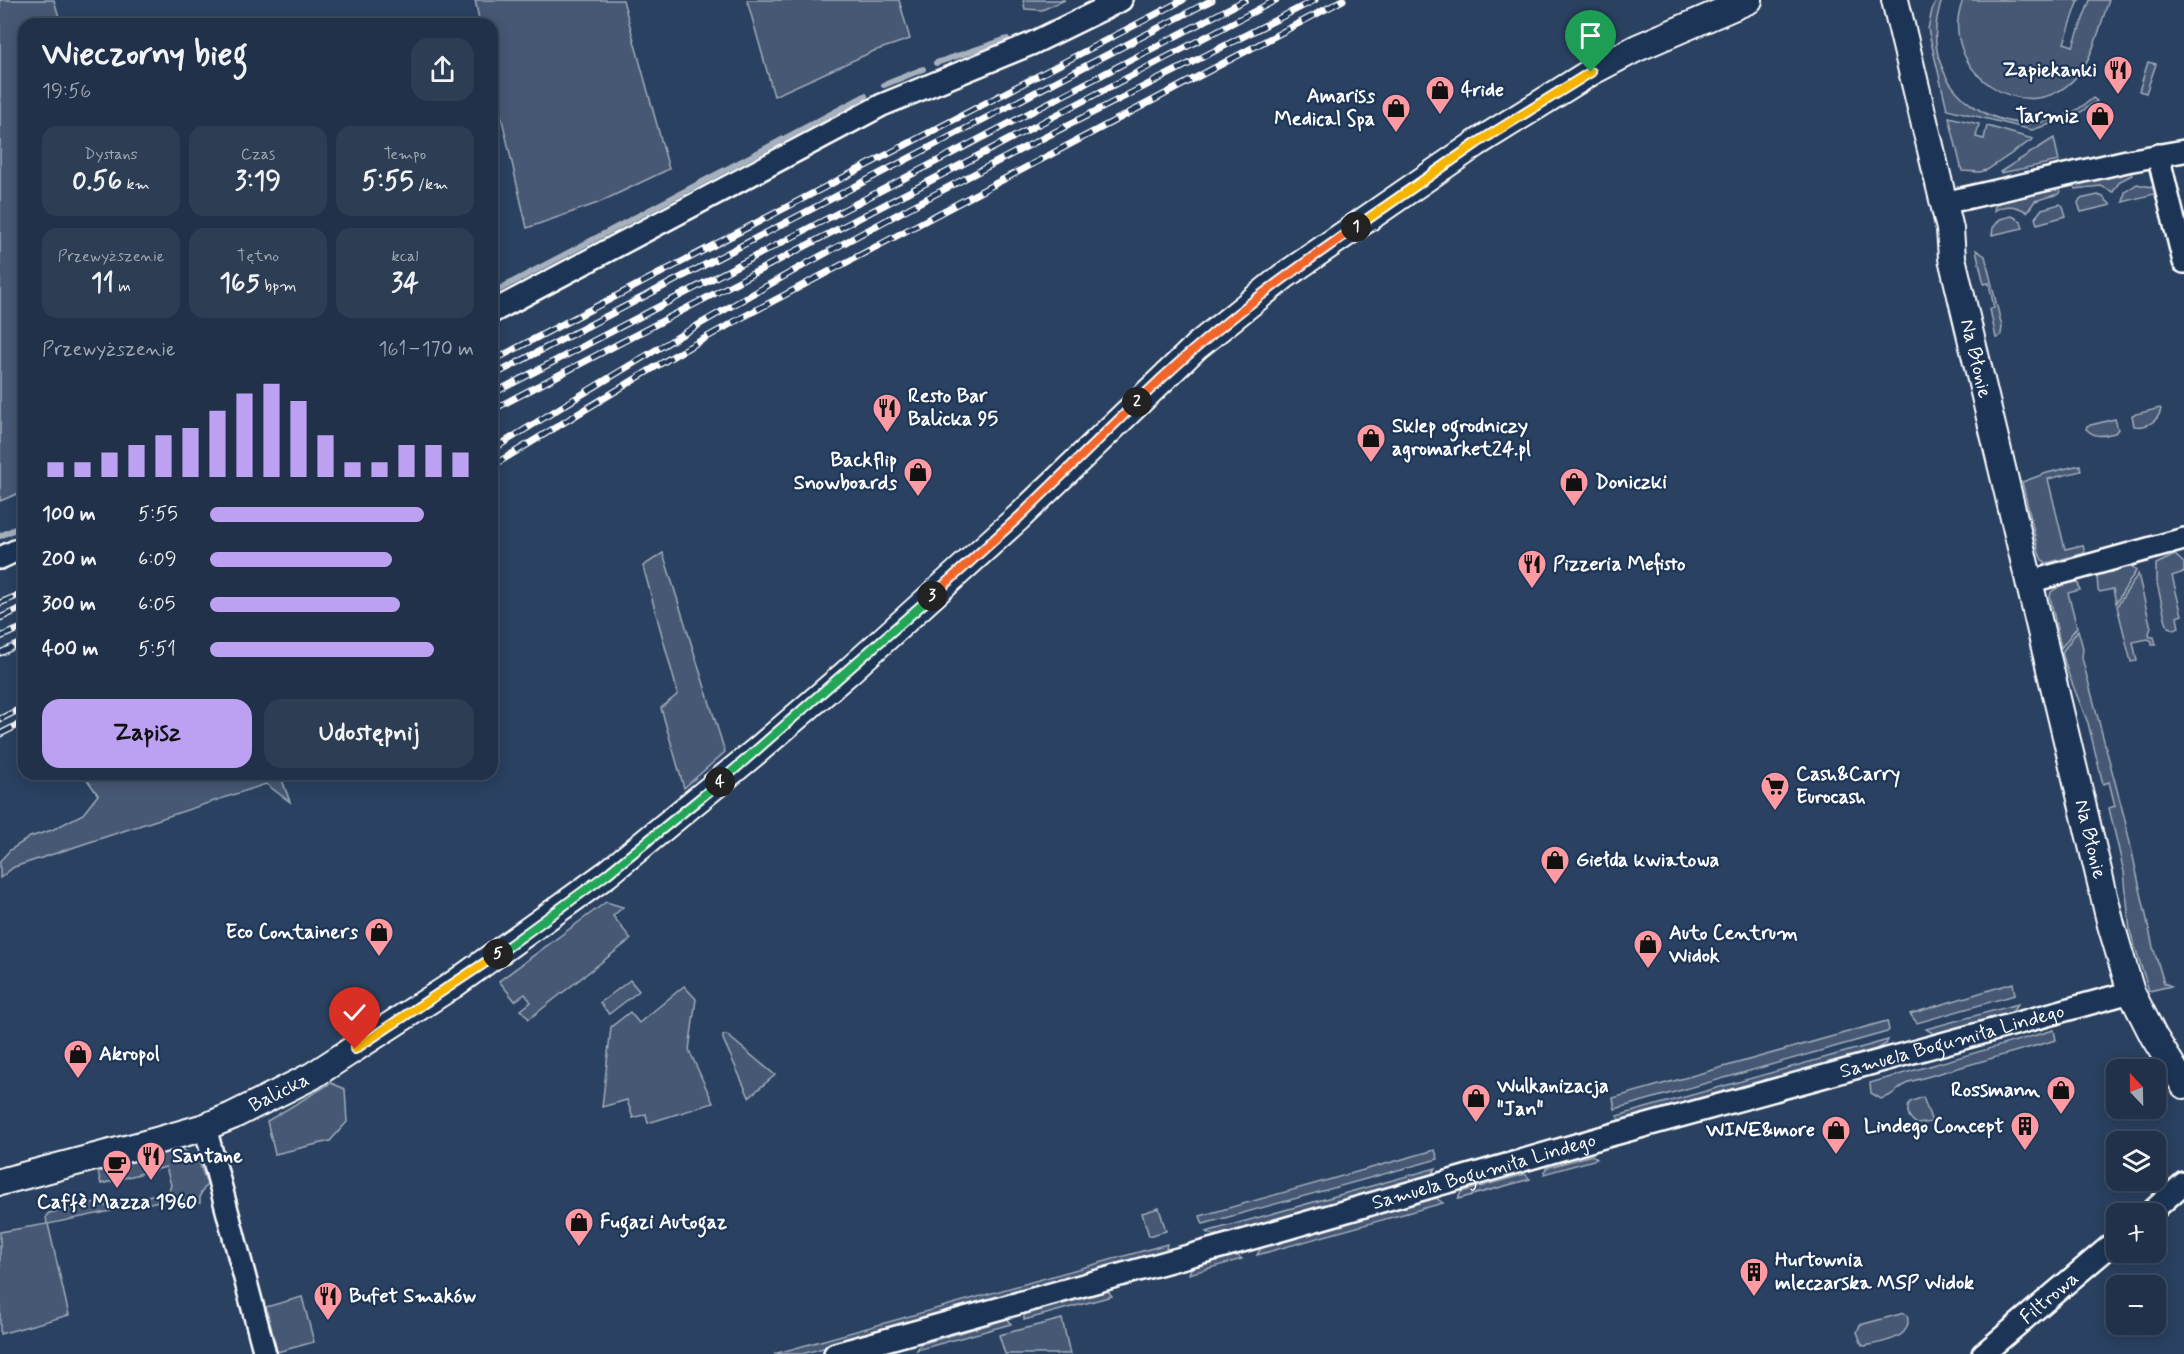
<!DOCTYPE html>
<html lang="pl">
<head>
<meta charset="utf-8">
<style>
	:root { --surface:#203149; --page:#2d3d53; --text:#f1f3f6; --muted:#a2a9b4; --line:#3d4c61; --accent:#bca0f2 }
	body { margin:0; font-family:Mynerve,sans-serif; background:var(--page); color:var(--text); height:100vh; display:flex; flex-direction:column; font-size:22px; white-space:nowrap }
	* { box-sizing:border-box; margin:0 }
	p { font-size:20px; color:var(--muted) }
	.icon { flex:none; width:33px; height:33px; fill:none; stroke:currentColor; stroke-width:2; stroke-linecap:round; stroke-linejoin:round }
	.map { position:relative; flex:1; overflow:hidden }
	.panel { position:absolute; left:18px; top:18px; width:480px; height:762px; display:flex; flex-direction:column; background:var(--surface); border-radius:18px; box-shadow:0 3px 15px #0003,0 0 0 2px var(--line) }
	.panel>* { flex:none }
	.needle { width:39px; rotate:338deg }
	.fabs { position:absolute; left:2106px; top:1059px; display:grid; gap:12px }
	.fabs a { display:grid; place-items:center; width:60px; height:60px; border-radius:12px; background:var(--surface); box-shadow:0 3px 15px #0003,0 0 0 2px var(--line); font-size:30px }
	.pin { position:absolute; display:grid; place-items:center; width:51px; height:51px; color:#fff; margin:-62px -26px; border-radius:50% 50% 50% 0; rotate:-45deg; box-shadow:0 0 6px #0007 }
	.pin .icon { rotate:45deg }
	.km { position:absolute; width:30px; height:30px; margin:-15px; border-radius:50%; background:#222; color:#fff; font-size:16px; line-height:30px; text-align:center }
	.round { display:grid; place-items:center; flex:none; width:63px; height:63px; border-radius:18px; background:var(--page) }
	.summary { display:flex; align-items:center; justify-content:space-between; height:102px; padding:0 24px }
	h1 { font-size:33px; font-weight:700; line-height:45px }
	.stats { display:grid; grid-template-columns:repeat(3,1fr); gap:9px; height:102px; padding:6px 24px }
	.stats div { display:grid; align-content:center; border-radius:15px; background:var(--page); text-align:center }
	.stats b { font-size:26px; font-weight:700 }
	.stats small { font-size:16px; font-weight:400 }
	.stats p { font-size:16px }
	.chart { height:168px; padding:12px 24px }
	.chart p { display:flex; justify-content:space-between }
	.chart svg { width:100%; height:108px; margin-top:6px; stroke:var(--accent); stroke-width:6 }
	.primary-button { display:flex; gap:12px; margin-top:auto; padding:12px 24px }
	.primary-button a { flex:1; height:69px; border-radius:18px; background:var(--accent); color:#111; font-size:24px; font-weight:700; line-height:69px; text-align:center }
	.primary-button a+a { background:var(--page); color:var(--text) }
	ul { padding:0 24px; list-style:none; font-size:20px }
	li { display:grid; grid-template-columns:96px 72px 1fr; align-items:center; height:45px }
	li i { height:15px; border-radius:8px; background:var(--accent) }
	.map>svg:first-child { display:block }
	.green { fill:#465975; stroke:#a2acba; stroke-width:1.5 }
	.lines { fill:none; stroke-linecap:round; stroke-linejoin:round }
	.stream { stroke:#a7b1be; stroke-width:6 }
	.minor-casing { stroke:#fff; stroke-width:26 }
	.tertiary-casing { stroke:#fff; stroke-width:30 }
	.minor { stroke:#1d3557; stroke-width:21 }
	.tertiary { stroke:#1d3557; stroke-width:26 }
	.rail-casing { stroke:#fff; stroke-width:7 }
	.rail { stroke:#1d3557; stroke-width:4.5; stroke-dasharray:14; stroke-linecap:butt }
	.split-1-casing { stroke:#fff; stroke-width:12 }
	.split-2-casing { stroke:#fff; stroke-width:12 }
	.split-3-casing { stroke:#fff; stroke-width:12 }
	.split-4-casing { stroke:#fff; stroke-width:12 }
	.split-5-casing { stroke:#fff; stroke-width:12 }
	.split-6-casing { stroke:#fff; stroke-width:12 }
	.split-1 { stroke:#f5b400; stroke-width:8 }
	.split-2 { stroke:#f0652b; stroke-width:8 }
	.split-3 { stroke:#f0652b; stroke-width:8 }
	.split-4 { stroke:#22a559; stroke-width:8 }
	.split-5 { stroke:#22a559; stroke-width:8 }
	.split-6 { stroke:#f5b400; stroke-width:8 }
	.labels { text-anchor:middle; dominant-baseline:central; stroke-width:4.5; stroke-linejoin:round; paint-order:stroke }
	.poi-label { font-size:20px; font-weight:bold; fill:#fff; stroke:#1d3557; text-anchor:start }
	.street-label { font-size:20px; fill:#fff; stroke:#1d3557 }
</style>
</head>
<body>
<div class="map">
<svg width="2184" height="1354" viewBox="0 0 2184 1354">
	<rect width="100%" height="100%" fill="#2a4161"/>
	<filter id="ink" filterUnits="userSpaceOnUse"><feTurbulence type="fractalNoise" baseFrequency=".0167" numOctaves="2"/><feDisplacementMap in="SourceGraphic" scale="12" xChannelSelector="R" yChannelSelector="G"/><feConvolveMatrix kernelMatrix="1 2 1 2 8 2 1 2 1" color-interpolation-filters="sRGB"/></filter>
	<g filter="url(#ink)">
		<g class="green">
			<polygon points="0,0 54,0 61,24 24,24 24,491 0,501"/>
			<polygon points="475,0 623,0 669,169 598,203 527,228 492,76 492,24 480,24"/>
			<polygon points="747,0 899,0 910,39 874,51 774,96"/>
			<polygon points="1023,0 1065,0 1042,10 1025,9"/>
			<path d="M1937,0H1942C1908,94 2018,162 2093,98L2097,101L2075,116L2032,130L1947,109L1928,29L1932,10Z"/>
			<path d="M1963,0H2079L2064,43L2073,46L2090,0H2109C2100,25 2094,56 2077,76C2025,135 1935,67 1963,0Z"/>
			<polygon points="2148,62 2156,64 2146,93 2139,91"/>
			<polygon points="1949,117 1979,124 1976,137 1984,139 1987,126 2033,139 1987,170 1980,172 1962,171"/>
			<polygon points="2054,138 2059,161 2001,173 2000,172"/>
			<polygon points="2130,169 2132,175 2120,181 2113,192 2101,186 2075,189 2073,183"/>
			<polygon points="2137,184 2151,187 2158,193 2123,202 2125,192"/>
			<path d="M2059,186L2060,192L2058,194L2035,201L2027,212C2016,205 2005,204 1994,211L1996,200Z"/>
			<polygon points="2098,195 2103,197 2111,205 2081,212 2078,203 2080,199"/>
			<polygon points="2060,204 2063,206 2066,216 2037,224 2035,218 2042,209"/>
			<polygon points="2012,216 2021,221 2023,228 1992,235 1993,228 2000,219"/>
			<polygon points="1976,250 1985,256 2002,327 2001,334 1998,338 1996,338 1990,309 1994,308 1989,283 1984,284"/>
			<path d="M2160,408L2161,409C2158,422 2146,428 2134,426L2132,415Z"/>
			<path d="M2115,419L2118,429L2115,433C2103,436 2095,438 2086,429L2087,426Z"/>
			<polygon points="2080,465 2081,471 2048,479 2065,549 2083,545 2085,553 2047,563 2042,560 2039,553 2022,482 2047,473"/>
			<polygon points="663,553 725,752 684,788 661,708 678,694 643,566"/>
			<polygon points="2175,555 2184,563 2184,572 2172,576 2182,615 2177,617 2179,628 2174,630 2168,627 2166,622 2156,579 2156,564"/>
			<polygon points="2128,562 2136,571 2116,603 2113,589 2100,592 2098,590 2097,576 2102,570"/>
			<polygon points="2138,574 2151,628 2149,633 2150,637 2154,637 2156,645 2152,645 2152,641 2148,639 2133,642 2137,661 2131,662 2117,606"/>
			<polygon points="2072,580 2078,583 2080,590 2068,593 2077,627 2061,648 2050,597 2051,592 2057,588 2056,582"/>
			<polygon points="2078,630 2083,648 2082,658 2124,816 2153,947 2164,983 2171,986 2149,991 2130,931 2124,872 2109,808 2115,806 2109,782 2103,784 2088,723 2068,673 2062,652"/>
			<polygon points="83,774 280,774 290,802 266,784 14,867 0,878 0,861 10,850 30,837 52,830 83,814 98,795"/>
			<polygon points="606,902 623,907 613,916 631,939 529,1019 521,1010 531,1002 525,994 515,1001 499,981"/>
			<polygon points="630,980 639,991 609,1014 600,1003"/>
			<polygon points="2013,983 2015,995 1917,1023 1910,1014"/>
			<polygon points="684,986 696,999 689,1050 713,1103 648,1123 646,1114 633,1118 627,1100 602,1107 611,1027 630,1012 639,1023"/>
			<polygon points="2018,1004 2012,1012 1934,1034 1926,1029"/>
			<polygon points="1887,1021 1889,1030 1887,1032 1615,1109 1613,1098"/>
			<polygon points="2054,1030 2056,1040 1909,1082 1889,1096 1881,1099 1871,1093 1870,1083"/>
			<polygon points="723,1035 727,1035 775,1075 749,1097 723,1039"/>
			<polygon points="1888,1040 1886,1044 1879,1048 1621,1122 1617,1116"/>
			<polygon points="331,1083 345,1089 347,1122 330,1141 275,1154 267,1121"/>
			<path d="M1923,1097L1932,1122L1917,1124C1909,1119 1905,1111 1910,1102Z"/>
			<polygon points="182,1149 198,1159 207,1184 200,1195 200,1203 169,1199 48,1224 69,1315 0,1334 0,1232 47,1224 46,1216 49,1213 96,1203 104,1206 169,1191 171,1185 166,1167 101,1184 98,1172 106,1170 108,1165 164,1150"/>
			<polygon points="1435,1150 1438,1159 1203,1224 1200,1216"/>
			<polygon points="1592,1155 1597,1159 1544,1174 1546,1168"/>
			<polygon points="1436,1168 1430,1177 1215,1236 1206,1232"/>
			<polygon points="1525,1174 1530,1179 1458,1199 1461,1192"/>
			<polygon points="1436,1198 1443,1203 1257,1255 1261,1248"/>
			<polygon points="1159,1208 1166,1231 1149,1236 1142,1213"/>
			<polygon points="1167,1244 1166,1249 1161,1253 802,1354 774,1354"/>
			<polygon points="1237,1255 1242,1259 1189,1274 1191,1268"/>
			<polygon points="1108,1291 1112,1296 1024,1320 1024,1315"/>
			<polygon points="302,1297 314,1342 277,1352 266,1307"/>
			<path d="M1904,1313L1907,1315C1914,1339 1882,1342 1865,1346L1862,1345L1857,1332L1860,1325Z"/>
			<polygon points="1008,1319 1011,1324 917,1350 921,1344"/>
			<polygon points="1062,1319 1070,1354 1005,1354 999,1335"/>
		</g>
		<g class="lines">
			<g class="stream">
				<polyline points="936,63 1007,39"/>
				<polyline points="884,85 923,69"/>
				<polyline points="492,293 865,96"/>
				<polyline points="0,536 24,525"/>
			</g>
			<g class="minor-casing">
				<g id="minor">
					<polyline points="2158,155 2184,262"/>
					<polyline points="1944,203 2127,161 2184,151"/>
					<polyline points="492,312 882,105 1031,44 1121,0"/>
					<polyline points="0,558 24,547"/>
					<polyline points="2029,582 2184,539"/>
					<polyline points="205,1127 265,1354"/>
					<polyline points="2149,1214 2184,1183"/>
					<path id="s1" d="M835,1354L1246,1240L1600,1138L2131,992"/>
					<path id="s2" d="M1983,1354L2116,1241"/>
				</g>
			</g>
			<g class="tertiary-casing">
				<g id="tertiary">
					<path id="s3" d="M1895,0L1950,229L1952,258L2111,925L2131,992L2154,1037L2184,1085"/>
					<path id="s4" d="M0,1182L156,1141L205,1127L232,1116L312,1076L453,985L607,874L759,749L847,673L1019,517L1197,346L1284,276L1477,143L1591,72L1637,48L1749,0"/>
				</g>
			</g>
			<use href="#minor" class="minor"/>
			<use href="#tertiary" class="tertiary"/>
			<g class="rail-casing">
				<g id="rail">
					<polyline points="492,361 1183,0"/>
					<polyline points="492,376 1212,0"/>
					<polyline points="492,394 1245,0"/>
					<polyline points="492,410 1276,0"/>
					<path d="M492,450C577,397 663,344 751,295C935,190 1126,96 1315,0"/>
					<polyline points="492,466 675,355 743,317 1343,0"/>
					<polyline points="0,603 24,593"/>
					<polyline points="0,618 24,607"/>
					<polyline points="0,637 24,627"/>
					<polyline points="0,653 24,642"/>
					<polyline points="0,719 24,707"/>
					<polyline points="0,734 24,722"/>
				</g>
			</g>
			<use href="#rail" class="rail"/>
		</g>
	</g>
	<g class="lines" filter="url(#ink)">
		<g class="split-1-casing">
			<polyline id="split-1" points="1356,227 1477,143 1591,72"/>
		</g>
		<g class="split-2-casing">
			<path id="split-2" d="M1137,402C1206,334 1276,282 1356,227"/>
		</g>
		<g class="split-3-casing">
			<polyline id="split-3" points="932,596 1019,517 1137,402"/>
		</g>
		<g class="split-4-casing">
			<polyline id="split-4" points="720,782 932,596"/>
		</g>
		<g class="split-5-casing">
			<polyline id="split-5" points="498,954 607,874 720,782"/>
		</g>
		<g class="split-6-casing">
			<polyline id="split-6" points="355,1049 498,954"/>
		</g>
		<use href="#split-1" class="split-1"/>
		<use href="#split-2" class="split-2"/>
		<use href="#split-3" class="split-3"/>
		<use href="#split-4" class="split-4"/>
		<use href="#split-5" class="split-5"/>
		<use href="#split-6" class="split-6"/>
	</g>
	<defs>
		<g id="restaurant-pin" transform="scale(1.5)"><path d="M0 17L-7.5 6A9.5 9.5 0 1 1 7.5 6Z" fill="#ff9aa2" stroke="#1d3557"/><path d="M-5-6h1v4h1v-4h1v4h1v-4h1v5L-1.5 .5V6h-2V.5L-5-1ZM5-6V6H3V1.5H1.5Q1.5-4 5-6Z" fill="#111"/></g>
		<g id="shop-pin" transform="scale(1.5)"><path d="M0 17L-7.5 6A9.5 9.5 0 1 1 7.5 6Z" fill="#ff9aa2" stroke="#1d3557"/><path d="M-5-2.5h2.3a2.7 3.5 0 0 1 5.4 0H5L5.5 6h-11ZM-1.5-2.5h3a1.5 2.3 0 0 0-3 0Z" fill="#111"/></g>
		<g id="supermarket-pin" transform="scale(1.5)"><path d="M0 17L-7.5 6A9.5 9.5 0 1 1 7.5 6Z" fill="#ff9aa2" stroke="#1d3557"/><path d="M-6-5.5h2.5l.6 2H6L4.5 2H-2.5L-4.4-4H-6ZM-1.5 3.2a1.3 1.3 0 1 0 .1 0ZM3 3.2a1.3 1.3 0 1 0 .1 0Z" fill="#111"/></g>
		<g id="building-pin" transform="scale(1.5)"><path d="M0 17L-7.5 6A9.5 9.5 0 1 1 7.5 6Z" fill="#ff9aa2" stroke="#1d3557"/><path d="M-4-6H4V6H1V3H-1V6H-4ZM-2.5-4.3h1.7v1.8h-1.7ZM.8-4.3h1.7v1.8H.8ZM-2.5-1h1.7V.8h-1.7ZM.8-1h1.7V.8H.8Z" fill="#111"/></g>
		<g id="cafe-pin" transform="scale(1.5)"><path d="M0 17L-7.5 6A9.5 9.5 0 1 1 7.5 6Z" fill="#ff9aa2" stroke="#1d3557"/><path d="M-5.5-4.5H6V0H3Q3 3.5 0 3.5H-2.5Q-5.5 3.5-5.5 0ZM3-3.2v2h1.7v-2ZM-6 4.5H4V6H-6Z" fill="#111"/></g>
	</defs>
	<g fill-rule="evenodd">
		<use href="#restaurant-pin" x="2118" y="70"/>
		<use href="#shop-pin" x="1440" y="90"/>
		<use href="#shop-pin" x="1396" y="108"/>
		<use href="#shop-pin" x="2100" y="116"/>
		<use href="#restaurant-pin" x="887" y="408"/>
		<use href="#shop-pin" x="1371" y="438"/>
		<use href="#shop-pin" x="918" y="472"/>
		<use href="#shop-pin" x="1574" y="482"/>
		<use href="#restaurant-pin" x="1532" y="564"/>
		<use href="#supermarket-pin" x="1775" y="786"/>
		<use href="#shop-pin" x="1555" y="860"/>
		<use href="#shop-pin" x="379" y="932"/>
		<use href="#shop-pin" x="1648" y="944"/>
		<use href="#shop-pin" x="78" y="1054"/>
		<use href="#shop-pin" x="2061" y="1090"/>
		<use href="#shop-pin" x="1476" y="1098"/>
		<use href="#building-pin" x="2025" y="1126"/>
		<use href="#shop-pin" x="1836" y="1130"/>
		<use href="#restaurant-pin" x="151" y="1156"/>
		<use href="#cafe-pin" x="117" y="1164"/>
		<use href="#shop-pin" x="579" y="1222"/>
		<use href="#building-pin" x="1754" y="1272"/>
		<use href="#restaurant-pin" x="328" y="1296"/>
	</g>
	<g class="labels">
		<g class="poi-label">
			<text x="2097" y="70" text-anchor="end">Zapiekanki</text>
			<text x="1461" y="90">4ride</text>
			<text x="1375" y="96" text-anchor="end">Amariss<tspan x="1375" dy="23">Medical Spa</tspan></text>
			<text x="2079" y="116" text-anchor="end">Tarmiz</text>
			<text x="908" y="396">Resto Bar<tspan x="908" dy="23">Balicka 95</tspan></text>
			<text x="1392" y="426">Sklep ogrodniczy<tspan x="1392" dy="23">agromarket24.pl</tspan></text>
			<text x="897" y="460" text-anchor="end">Backflip<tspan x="897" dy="23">Snowboards</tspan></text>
			<text x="1595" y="482">Doniczki</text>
			<text x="1553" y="564">Pizzeria Mefisto</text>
			<text x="1796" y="774">Cash&amp;Carry<tspan x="1796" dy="23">Eurocash</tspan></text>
			<text x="1576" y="860">Giełda kwiatowa</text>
			<text x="358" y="932" text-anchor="end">Eco Containers</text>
			<text x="1669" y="933">Auto Centrum<tspan x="1669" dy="23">Widok</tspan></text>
			<text x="99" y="1054">Akropol</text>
			<text x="1497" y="1086">Wulkanizacja<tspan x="1497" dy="23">"Jan"</tspan></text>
			<text x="2040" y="1090" text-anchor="end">Rossmann</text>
			<text x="2004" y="1126" text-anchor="end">Lindego Concept</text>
			<text x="1815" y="1130" text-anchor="end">WINE&amp;more</text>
			<text x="172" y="1156">Santane</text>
			<text x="117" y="1202" text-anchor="middle">Caffè Mazza 1960</text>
			<text x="600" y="1222">Fugazi Autogaz</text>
			<text x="1775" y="1260">Hurtownia<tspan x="1775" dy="23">mleczarska MSP Widok</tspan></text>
			<text x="349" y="1296">Bufet Smaków</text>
		</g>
		<g class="street-label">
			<text stroke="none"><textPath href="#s3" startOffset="368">Na Błonie</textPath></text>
			<text stroke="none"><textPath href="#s3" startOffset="862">Na Błonie</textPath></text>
			<text stroke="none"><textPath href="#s1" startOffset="1160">Samuela Bogumiła Lindego</textPath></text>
			<text stroke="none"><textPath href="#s4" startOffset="294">Balicka</textPath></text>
			<text stroke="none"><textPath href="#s1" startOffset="674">Samuela Bogumiła Lindego</textPath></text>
			<text stroke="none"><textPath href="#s2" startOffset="87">Filtrowa</textPath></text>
		</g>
	</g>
</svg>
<div class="fabs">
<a><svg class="needle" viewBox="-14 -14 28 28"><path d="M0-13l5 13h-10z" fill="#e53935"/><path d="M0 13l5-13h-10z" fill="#a2a9b4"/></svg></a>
<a><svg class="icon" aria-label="layers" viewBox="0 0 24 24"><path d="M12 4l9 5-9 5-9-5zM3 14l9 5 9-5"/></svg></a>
<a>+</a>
<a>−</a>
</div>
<div class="pin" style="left:1591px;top:72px;background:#1e9e55"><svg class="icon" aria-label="arrive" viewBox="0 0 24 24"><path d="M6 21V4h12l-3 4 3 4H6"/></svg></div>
<div class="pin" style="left:355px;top:1049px;background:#d93025"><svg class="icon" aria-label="check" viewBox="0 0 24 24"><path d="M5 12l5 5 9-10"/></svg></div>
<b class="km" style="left:1356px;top:227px">1</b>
<b class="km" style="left:1137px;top:402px">2</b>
<b class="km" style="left:932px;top:596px">3</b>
<b class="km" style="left:720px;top:782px">4</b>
<b class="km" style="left:498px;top:954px">5</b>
<section class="panel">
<div class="summary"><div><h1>Wieczorny bieg</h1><p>19:56</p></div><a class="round"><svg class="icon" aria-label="share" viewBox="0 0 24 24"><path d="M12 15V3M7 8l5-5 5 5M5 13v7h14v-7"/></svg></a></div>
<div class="stats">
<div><p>Dystans</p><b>0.56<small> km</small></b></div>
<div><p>Czas</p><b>3:19</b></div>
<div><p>Tempo</p><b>5:55<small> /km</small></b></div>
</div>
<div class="stats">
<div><p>Przewyższenie</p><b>11<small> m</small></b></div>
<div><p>Tętno</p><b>165<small> bpm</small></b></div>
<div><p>kcal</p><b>34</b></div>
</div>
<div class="chart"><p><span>Przewyższenie</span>161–170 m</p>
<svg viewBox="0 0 160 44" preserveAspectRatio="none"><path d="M5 44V38M15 44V38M25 44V34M35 44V31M45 44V27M55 44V24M65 44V17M75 44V10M85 44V6M95 44V13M105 44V27M115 44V38M125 44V38M135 44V31M145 44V31M155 44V34"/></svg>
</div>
<ul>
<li><b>100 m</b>5:55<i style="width:81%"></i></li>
<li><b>200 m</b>6:09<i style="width:69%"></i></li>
<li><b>300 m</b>6:05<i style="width:72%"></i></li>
<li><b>400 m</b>5:51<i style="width:85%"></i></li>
</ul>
<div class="primary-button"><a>Zapisz</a><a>Udostępnij</a></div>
</section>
</div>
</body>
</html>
